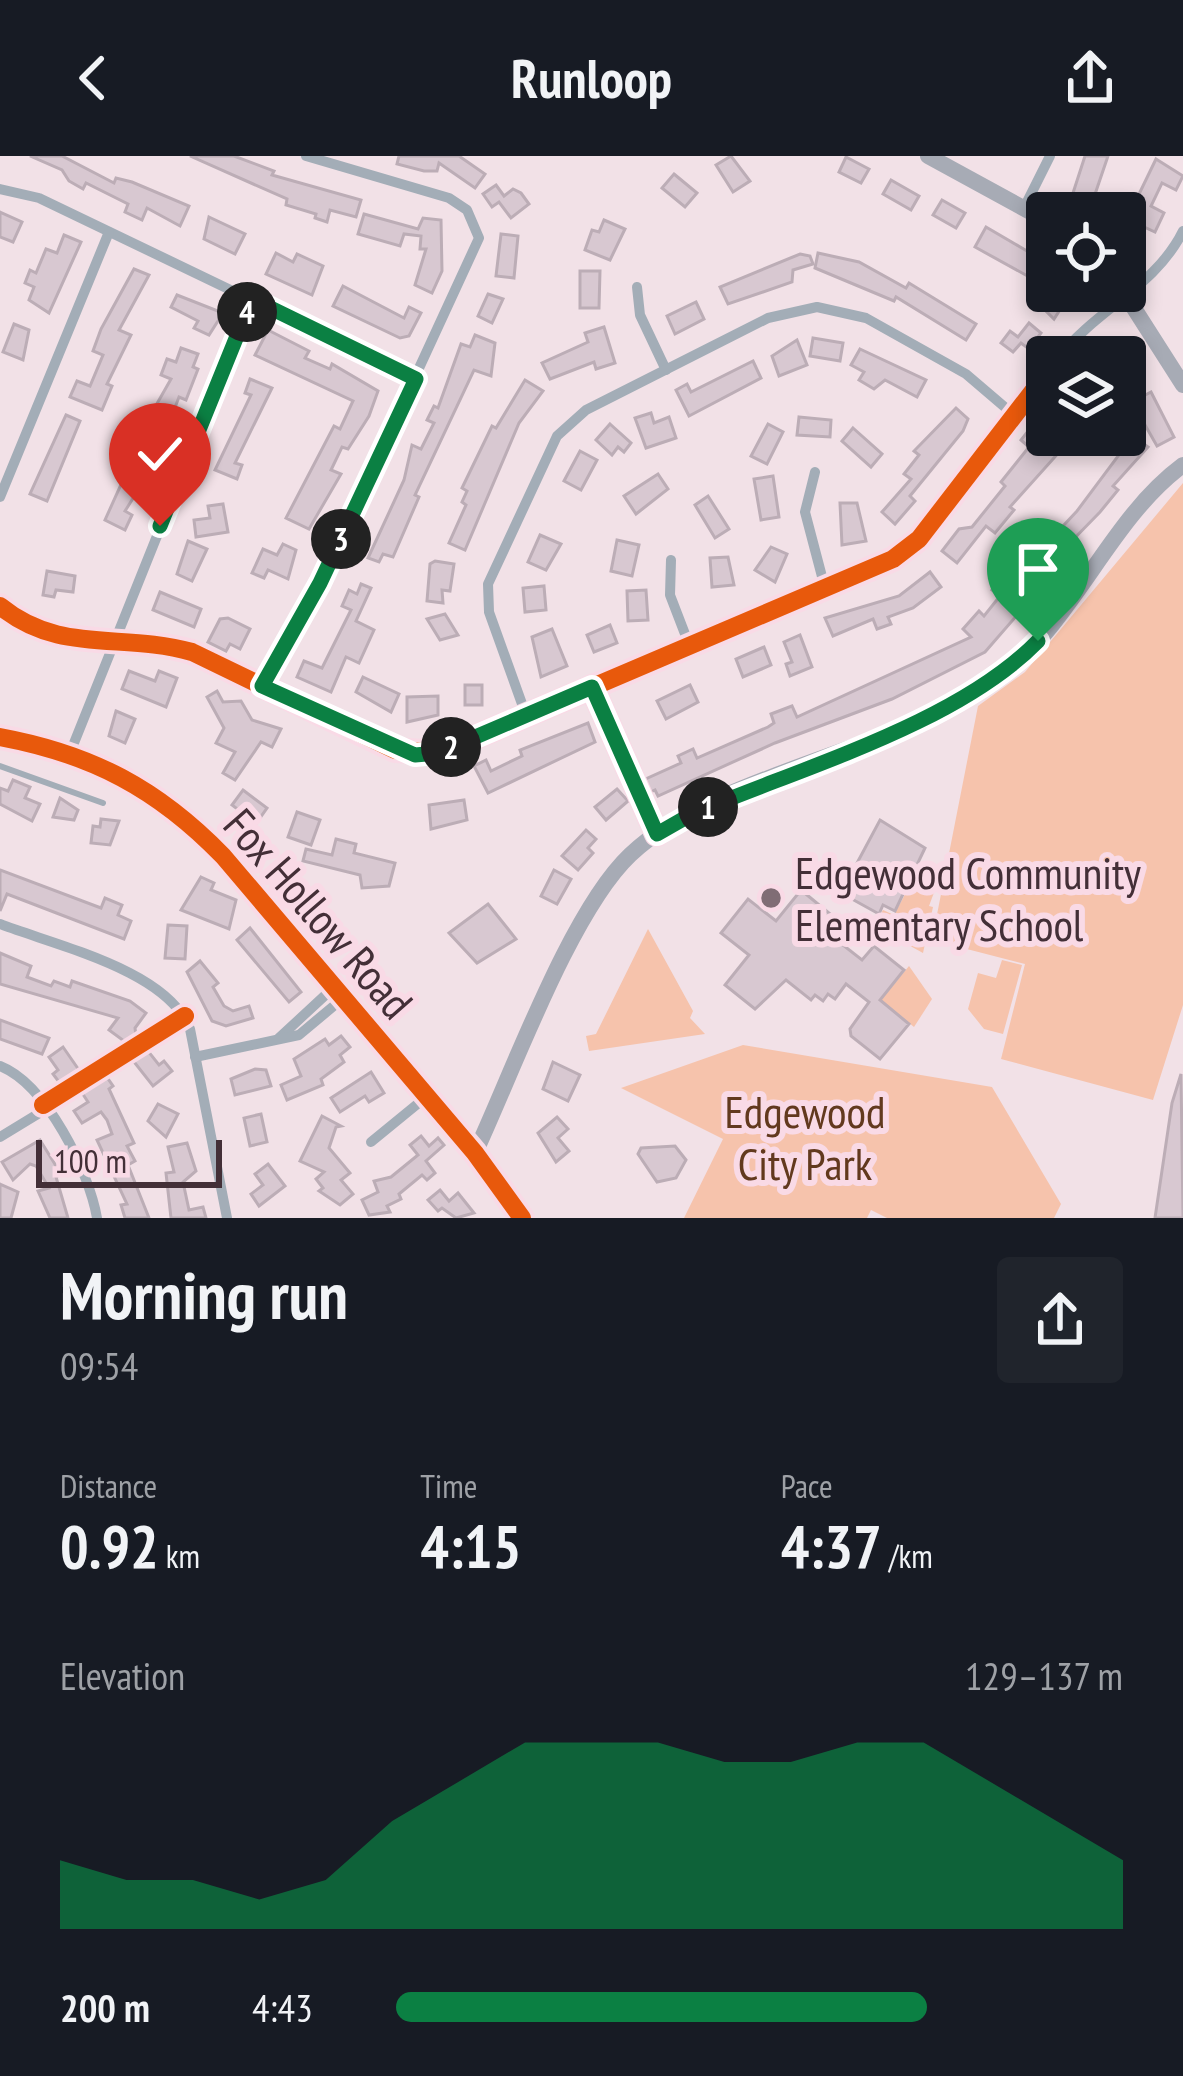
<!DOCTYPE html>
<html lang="en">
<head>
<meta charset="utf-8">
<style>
	:root { --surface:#171b24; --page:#20242c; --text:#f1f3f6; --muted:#9ea1a6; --accent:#0b8043 }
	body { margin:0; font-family:"PT Sans Narrow",sans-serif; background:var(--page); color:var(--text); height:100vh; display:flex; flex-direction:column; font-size:45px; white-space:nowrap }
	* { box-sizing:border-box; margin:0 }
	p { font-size:39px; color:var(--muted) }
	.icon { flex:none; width:66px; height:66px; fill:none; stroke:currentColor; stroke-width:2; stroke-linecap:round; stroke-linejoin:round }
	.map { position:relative; height:1062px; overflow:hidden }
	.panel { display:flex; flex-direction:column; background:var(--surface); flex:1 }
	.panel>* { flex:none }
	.fabs { position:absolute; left:1026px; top:36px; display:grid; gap:24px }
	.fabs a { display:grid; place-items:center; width:120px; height:120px; border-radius:12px; background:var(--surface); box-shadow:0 6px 18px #0003; font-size:60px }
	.scale { position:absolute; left:36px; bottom:30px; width:186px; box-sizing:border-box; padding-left:12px; border:6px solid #432f37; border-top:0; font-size:33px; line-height:42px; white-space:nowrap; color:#432f37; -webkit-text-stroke:9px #f9dae6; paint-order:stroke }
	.pin { position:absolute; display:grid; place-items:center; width:102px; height:102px; color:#fff; margin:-123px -51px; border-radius:50% 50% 50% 0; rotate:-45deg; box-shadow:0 0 12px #0007 }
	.pin .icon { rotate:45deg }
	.km { position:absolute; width:60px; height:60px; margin:-30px; border-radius:50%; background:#222; color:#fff; font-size:33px; line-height:60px; text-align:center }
	.round { display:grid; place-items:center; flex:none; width:126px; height:126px; border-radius:12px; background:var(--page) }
	.summary { display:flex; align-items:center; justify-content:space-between; height:204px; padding:0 60px }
	h1 { font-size:66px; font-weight:800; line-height:90px }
	.metrics { display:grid; grid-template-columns:repeat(3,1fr); gap:18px; height:204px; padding:12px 60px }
	.metrics div { display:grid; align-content:center }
	.metrics b { font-size:60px; font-weight:800 }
	.metrics small { font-size:33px; font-weight:400 }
	.metrics p { font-size:33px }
	.chart { height:336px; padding:24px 60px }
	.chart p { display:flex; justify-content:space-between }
	.chart svg { width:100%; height:216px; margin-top:12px; fill:var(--accent); opacity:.7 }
	ul { padding:0 60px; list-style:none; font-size:39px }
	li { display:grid; grid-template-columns:192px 144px 1fr; align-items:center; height:90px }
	li i { height:30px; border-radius:15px; background:var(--accent) }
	header { display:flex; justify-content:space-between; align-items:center; height:156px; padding:0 60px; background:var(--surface); font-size:54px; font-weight:800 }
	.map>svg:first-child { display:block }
	.green { fill:#f6c3ac }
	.building { fill:#d8c8d1; stroke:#bcadb6; stroke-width:3 }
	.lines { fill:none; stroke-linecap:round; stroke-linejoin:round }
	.lane { stroke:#a3adb7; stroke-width:6 }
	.street { stroke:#a3adb7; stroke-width:10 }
	.secondary { stroke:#a7abb5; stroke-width:16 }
	.cycleway-casing { stroke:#f9dae6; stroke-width:26 }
	.cycleway { stroke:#e8590c; stroke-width:18 }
	.route-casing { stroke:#fff; stroke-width:24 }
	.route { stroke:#0b8043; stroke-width:15 }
	.poi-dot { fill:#806d75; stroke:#f9dae6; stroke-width:4.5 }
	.labels { text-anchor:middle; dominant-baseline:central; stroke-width:12; stroke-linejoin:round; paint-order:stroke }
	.poi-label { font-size:45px; fill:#432f37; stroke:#f9dae6; text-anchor:start }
	.street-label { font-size:45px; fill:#432f37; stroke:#f9dae6 }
	.park-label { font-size:45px; fill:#62391e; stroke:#f9dae6 }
</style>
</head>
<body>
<header><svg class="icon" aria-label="back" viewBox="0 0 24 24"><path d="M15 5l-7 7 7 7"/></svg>Runloop<svg class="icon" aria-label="share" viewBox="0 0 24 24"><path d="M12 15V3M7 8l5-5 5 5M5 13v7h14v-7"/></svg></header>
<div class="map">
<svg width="1183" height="1062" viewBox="0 0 1183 1062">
	<rect width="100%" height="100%" fill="#f2e1e7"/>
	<g class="green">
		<polygon points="1183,327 1183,849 1153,944 1001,903 1025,808 932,784 978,550 1025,516"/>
		<polygon points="919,712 939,723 929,750 933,751 923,797 874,770 883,754 894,759"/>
		<polygon points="648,773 693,855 690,862 705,878 589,895 586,880 596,878"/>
		<polygon points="1002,804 1022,809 1003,878 984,873 968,853 978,817 996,822"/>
		<polygon points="909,810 932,843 914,871 881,844"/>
		<polygon points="743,889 992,931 1061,1048 1054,1062 887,1062 871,1054 867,1062 684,1062 723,983 621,932"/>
	</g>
	<g class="building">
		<polygon points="30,0 62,0 114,27 116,22 132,26 189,50 180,70 147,52 142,64 125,56 128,48 86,27 83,33 69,25 62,14"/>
		<polygon points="190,0 234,0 274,15 272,19 361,44 356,61 330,54 327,66 315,62 316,58 286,49 287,43"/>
		<polygon points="399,0 459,0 485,18 475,32 439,7 437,15 424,15 397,8"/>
		<polygon points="731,0 750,25 733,36 716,9"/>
		<polygon points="1085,0 1108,0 1092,47 1073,37"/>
		<polygon points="846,1 869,13 861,27 839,16"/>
		<polygon points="1156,3 1183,20 1176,34 1162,27 1151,50 1164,57 1155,76 1144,71 1137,85 1125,79 1125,67"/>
		<polygon points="674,18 697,37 685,51 662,32"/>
		<polygon points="891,24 919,40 911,54 883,38"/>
		<polygon points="496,29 504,40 513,33 521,37 529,48 511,62 499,46 492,51 483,38"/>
		<polygon points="942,44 965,57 956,72 933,59"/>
		<polygon points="0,56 22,66 13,86 0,81"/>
		<polygon points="364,58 418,73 423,62 441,64 442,115 432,137 415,129 426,93 420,93 421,80 404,78 400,90 358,78"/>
		<polygon points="209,61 245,78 235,98 204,83"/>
		<polygon points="604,64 625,73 610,104 585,94 592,74 599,76"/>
		<polygon points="986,71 1032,98 1030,102 1041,108 1033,123 975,91"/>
		<polygon points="501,78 518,80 514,122 496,120"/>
		<polygon points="64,79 81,86 49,157 29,144 34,131 25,127 30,114 36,117 46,93 57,97"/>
		<polygon points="276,97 293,106 297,98 323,110 312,139 266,118"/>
		<polygon points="818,97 859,106 906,132 909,127 976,168 966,184 896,141 894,145 815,112"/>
		<polygon points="800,98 810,100 813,108 793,114 792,126 728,148 720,131"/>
		<polygon points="134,113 149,119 119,174 131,179 107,228 112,230 102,254 70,241 77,225 90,230 103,199 93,195 101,173"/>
		<polygon points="580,115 600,115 599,152 580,152"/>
		<polygon points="343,130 404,162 409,151 421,157 409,180 400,182 333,150"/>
		<polygon points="1046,135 1072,135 1054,163 1036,145"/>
		<polygon points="488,138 503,143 492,167 478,160"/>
		<polygon points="177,139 223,157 209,179 194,172 198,165 171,151"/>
		<polygon points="696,146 704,163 675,178 667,160"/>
		<polygon points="1029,167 1041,177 1029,193 1021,187 1013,196 1001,187 1010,175 1018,181"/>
		<polygon points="14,168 29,174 23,204 3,196"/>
		<polygon points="604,171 615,207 596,213 594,206 550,223 542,207 588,186 585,177"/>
		<polygon points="268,174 309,195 305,202 330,213 332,208 378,235 369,260 348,293 342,291 331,314 341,318 309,373 286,362 334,270 340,273 353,245 255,199"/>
		<polygon points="475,179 495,187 491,220 474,214 415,339 419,341 393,401 383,398 379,406 368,402 404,324 412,289 421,293 434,267 427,264 434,250 438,252 461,188 470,191"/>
		<polygon points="813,182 843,187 840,205 810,200"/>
		<polygon points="797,184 807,209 779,220 772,200"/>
		<polygon points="181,192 198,198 193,211 198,213 186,244 179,241 163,283 142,274 171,223 161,219 167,203 176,206"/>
		<polygon points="860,193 926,224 917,241 885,224 874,233 859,224 864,216 851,209"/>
		<polygon points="753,205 761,222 689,260 676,234 687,228 691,236"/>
		<polygon points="250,223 272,232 235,307 242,309 237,323 215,314 251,239 245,237"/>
		<polygon points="525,224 543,235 519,267 465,394 449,387 466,349 462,346 467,335 462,332 492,270 496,272"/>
		<polygon points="1151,236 1174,281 1157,290 1132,246"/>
		<polygon points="956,252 968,263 963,275 910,340 915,345 895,368 882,356 911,323 904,318 919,299 914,295"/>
		<polygon points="651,257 654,267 669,261 676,282 646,292 635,262"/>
		<polygon points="66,259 80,265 47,345 30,338"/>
		<polygon points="799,261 831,264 830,281 797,279"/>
		<polygon points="610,268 631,287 624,296 618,291 612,299 596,284"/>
		<polygon points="768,268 783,276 767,308 751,300"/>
		<polygon points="1032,270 1049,283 1052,279 1071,283 1010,351 1014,354 995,377 986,370 957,407 942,395 959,373 972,371 1005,330 1001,326 1029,291 1021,284"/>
		<polygon points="853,272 882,298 871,311 842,285"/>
		<polygon points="1133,280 1148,291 1113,330 1118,334 1100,356 1061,396 1066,400 1054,415 1044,407 1026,428 1037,436 985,496 892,543 775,587 658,640 655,634 644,639 639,626 681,607 678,600 693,593 697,602 768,571 774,567 771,558 792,550 797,561 971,481 963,473 979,455 984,460 1000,440 992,434 998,426 1014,418 1044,382 1048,386 1077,355"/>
		<polygon points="137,293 158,303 125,355 132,359 125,374 105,364"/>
		<polygon points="580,295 597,304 581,334 564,325"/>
		<polygon points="658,318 668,333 636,358 624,340"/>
		<polygon points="773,320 779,361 761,364 754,323"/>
		<polygon points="708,340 729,373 715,382 695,349"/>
		<polygon points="840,347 857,347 866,385 842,389"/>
		<polygon points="223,348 228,376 196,381 194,364 210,362 208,350"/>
		<polygon points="540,379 561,388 546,414 528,406"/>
		<polygon points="617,384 639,389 632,420 611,415"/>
		<polygon points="188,385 207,393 192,425 177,418"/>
		<polygon points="283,388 296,394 288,423 268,414 264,422 252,417 263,393 277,399"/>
		<polygon points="771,391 787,398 775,426 755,414"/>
		<polygon points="728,401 734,429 712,431 710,402"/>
		<polygon points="435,405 454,408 450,435 442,434 443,447 427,445 430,408"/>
		<polygon points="47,415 75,420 73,436 56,434 54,441 43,439"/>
		<polygon points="930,416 941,431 913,452 888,461 891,468 877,473 873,463 833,480 825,462 899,440"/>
		<polygon points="361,428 371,432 356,465 374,474 359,507 346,501 331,536 297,521 304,505 322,512 351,454 342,450 349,434 357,438"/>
		<polygon points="544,430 546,454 525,456 523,432"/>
		<polygon points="646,434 648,464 628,465 627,435"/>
		<polygon points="160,436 201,453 194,471 153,454"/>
		<polygon points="445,458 458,479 440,484 427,463"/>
		<polygon points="228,462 250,473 240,493 230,488 226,495 208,486 220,463"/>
		<polygon points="610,469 617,487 594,496 587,479"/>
		<polygon points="552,473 567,510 541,521 532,481"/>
		<polygon points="800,479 812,511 790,520 786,508 792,506 784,486"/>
		<polygon points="764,491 771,509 743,521 736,503"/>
		<polygon points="129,515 155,525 159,515 177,522 166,551 122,533"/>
		<polygon points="363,521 399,538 391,556 356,536"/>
		<rect x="465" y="529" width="17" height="20"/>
		<polygon points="690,529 698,546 666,563 657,545"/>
		<polygon points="217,535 223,546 241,545 252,564 281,573 272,591 261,586 235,624 223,617 235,596 216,587 224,572 207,541"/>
		<polygon points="438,540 438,559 407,566 407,541"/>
		<polygon points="116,555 135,563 125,587 109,580"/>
		<polygon points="588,567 595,586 488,637 474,610 486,604 491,615 522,600 520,594"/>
		<polygon points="13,624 30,631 25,642 40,648 32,665 0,648 0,632 8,635"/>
		<polygon points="617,633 628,645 606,664 595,651"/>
		<polygon points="243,634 267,652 250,676 237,667 244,658 232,649"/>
		<polygon points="60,642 78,654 74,664 53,661"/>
		<polygon points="464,644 467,664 431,673 429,649"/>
		<polygon points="297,656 320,664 311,689 288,681"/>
		<polygon points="101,663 119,665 110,689 91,687 93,670 100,671"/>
		<polygon points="880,664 925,692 895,755 883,749 879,758 841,737"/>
		<polygon points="586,674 596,683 588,692 593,697 578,714 562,700"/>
		<polygon points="336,683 356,688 354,697 395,707 389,730 362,732 360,719 303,705 306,693 332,699"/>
		<polygon points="277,708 293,713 287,730 271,724"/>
		<polygon points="0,714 101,752 105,742 122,749 118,759 131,765 124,783 7,738 0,755"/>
		<polygon points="554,714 571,723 557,748 541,740"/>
		<polygon points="201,721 214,727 211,734 236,744 229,773 181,754"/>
		<polygon points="801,734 835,762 825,775 862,804 874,790 904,814 880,844 909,868 880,903 851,880 850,873 869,846 846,828 835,843 828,838 823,845 815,839 811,844 786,824 755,853 725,829 749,799 721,777 748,743 776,765"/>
		<polygon points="488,748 516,783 477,807 449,777"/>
		<polygon points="168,769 187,770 185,803 165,802"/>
		<polygon points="250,772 301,836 289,846 237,784"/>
		<polygon points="0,797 31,810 27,821 51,830 54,825 70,831 72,825 130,845 146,857 135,872 136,880 159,909 164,905 172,915 153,930 131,902 139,896 109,874 118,862 0,828"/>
		<polygon points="200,805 218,827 213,831 224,850 233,855 249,850 253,862 226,870 212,865 187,816"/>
		<polygon points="0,864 49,882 42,898 0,883"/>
		<polygon points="341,880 350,891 340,899 344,906 321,923 323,929 287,944 281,929 301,920 294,903 325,883 329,889"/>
		<polygon points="63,891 88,927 104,917 113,930 109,933 134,987 127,990 135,1005 128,1009 149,1062 125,1062 121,1049 127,1048 97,984 112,978 107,964 101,956 82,967 74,955 88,946 73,923 62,930 53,918 58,914 49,901"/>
		<polygon points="553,906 580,919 568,945 543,933"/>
		<polygon points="255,913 266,914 271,930 235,939 231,923"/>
		<polygon points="371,916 384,937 369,946 365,940 340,956 331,942"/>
		<polygon points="1181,918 1183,1062 1155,1062 1172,947"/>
		<polygon points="158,948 178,958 166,981 148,965"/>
		<polygon points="261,958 267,986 250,990 244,962"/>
		<polygon points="322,960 341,970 336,971 329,992 350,1017 341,1024 353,1038 340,1049 319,1035 323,1032 316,1023 324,1016 300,1005"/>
		<polygon points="557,961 568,973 558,982 569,995 556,1006 538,977"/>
		<polygon points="421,980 429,990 438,982 444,989 426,1005 435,1017 427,1024 422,1019 399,1038 401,1043 387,1050 390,1056 369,1059 362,1044 378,1036 374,1025 391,1021 418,999 410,989"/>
		<polygon points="40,984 61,1018 56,1021 68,1062 50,1062 38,1035 49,1032 36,1010 30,1008 13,1024 2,1006"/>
		<polygon points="187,987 196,1015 183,1026 189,1054 203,1051 206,1062 171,1062 166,1017 174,1016 168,991"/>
		<polygon points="675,990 686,1004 676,1022 657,1026 638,998 641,992"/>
		<polygon points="268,1008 285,1030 259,1050 251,1038 263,1029 255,1018"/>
		<polygon points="0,1028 18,1036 11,1062 0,1062"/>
		<polygon points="440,1034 449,1045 458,1037 474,1057 456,1062 442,1052 438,1055 428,1044"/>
	</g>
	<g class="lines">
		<polyline class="lane" points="0,610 103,647"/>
		<g class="street">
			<polyline points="0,33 39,42 416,223"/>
			<polyline points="1024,52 1050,0"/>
			<polyline points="637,131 640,159 666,214"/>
			<path d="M1059,201C1097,153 1156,130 1183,75"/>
			<polyline points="815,316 805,356 825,432"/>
			<polyline points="0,341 109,76"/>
			<polyline points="671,404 670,439 690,491"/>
			<path d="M0,450C60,499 122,476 192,496L395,594L438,597L893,403L919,383L1047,217"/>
			<polyline points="262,530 320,427 479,82 467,54 449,42 306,0"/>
			<polyline points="526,559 489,456 488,428 557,280 586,254 768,162 817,151 866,162 966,218 1014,259"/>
			<polyline points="70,597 252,143"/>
			<path d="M0,768C57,790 167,814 190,873L227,1062"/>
			<polyline points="279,882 333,832"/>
			<polyline points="195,901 299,879 342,843"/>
			<path d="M0,910C46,928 89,1015 97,1062"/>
			<polyline points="0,981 46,953"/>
			<polyline points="371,986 426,941"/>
		</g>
		<g class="secondary">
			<polyline points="928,0 1047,65"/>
			<polyline points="1123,135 1183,229"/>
			<path d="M0,581C92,598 158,633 223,700L475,997L522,1062"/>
			<path d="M475,997C512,918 570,756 630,699C717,617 890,596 991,527C1073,472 1105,367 1183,309"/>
		</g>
		<g class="cycleway-casing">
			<g id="cycleway">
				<path d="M0,450C60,499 122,476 192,496L395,594L438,597L893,403L919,383L1047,217"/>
				<polyline points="592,531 657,678"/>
				<path d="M0,581C92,598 158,633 223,700L475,997L522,1062"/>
				<polyline points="43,949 185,860"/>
			</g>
		</g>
		<use href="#cycleway" class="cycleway"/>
	</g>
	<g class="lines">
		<g class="route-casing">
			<path id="route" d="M160,370L252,143L416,223L320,427L262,530L415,599L438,597L592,531L657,678L692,658C800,612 957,568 1038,485"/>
		</g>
		<use href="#route" class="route"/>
	</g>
	<circle class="poi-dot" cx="771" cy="742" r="12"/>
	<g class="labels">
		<g class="poi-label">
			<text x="795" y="716">Edgewood Community<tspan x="795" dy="52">Elementary School</tspan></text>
		</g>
		<g class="street-label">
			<text transform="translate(319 757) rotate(49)">Fox Hollow Road</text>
		</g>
		<g class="park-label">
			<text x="805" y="955">Edgewood<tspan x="805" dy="52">City Park</tspan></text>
		</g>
	</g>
</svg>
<div class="fabs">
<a><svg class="icon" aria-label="locate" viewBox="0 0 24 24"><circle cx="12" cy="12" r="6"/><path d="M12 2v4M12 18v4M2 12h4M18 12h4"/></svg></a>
<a><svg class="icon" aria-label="layers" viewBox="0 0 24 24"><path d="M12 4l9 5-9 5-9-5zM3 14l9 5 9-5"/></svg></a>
</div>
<div class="scale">100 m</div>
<div class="pin" style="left:1038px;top:485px;background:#1e9e55"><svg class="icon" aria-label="arrive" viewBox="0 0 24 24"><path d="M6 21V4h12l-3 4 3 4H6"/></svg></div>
<div class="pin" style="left:160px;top:370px;background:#d93025"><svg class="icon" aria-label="check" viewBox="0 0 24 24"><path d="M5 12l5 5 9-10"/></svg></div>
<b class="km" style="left:708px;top:651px">1</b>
<b class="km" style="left:451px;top:591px">2</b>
<b class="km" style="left:341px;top:383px">3</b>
<b class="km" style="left:247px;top:156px">4</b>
</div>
<section class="panel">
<div class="summary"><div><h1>Morning run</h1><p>09:54</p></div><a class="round"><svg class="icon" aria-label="share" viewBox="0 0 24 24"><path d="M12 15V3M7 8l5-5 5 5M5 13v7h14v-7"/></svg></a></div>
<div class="metrics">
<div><p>Distance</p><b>0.92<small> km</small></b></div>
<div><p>Time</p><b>4:15</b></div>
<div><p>Pace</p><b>4:37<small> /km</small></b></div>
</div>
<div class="chart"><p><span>Elevation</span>129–137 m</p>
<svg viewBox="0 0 160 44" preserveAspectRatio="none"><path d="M0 44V30L10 34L20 34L30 38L40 34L50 22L60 14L70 6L80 6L90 6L100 10L110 10L120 6L130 6L140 14L150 22L160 30V44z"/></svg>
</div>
<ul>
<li><b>200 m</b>4:43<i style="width:73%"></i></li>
</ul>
</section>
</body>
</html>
